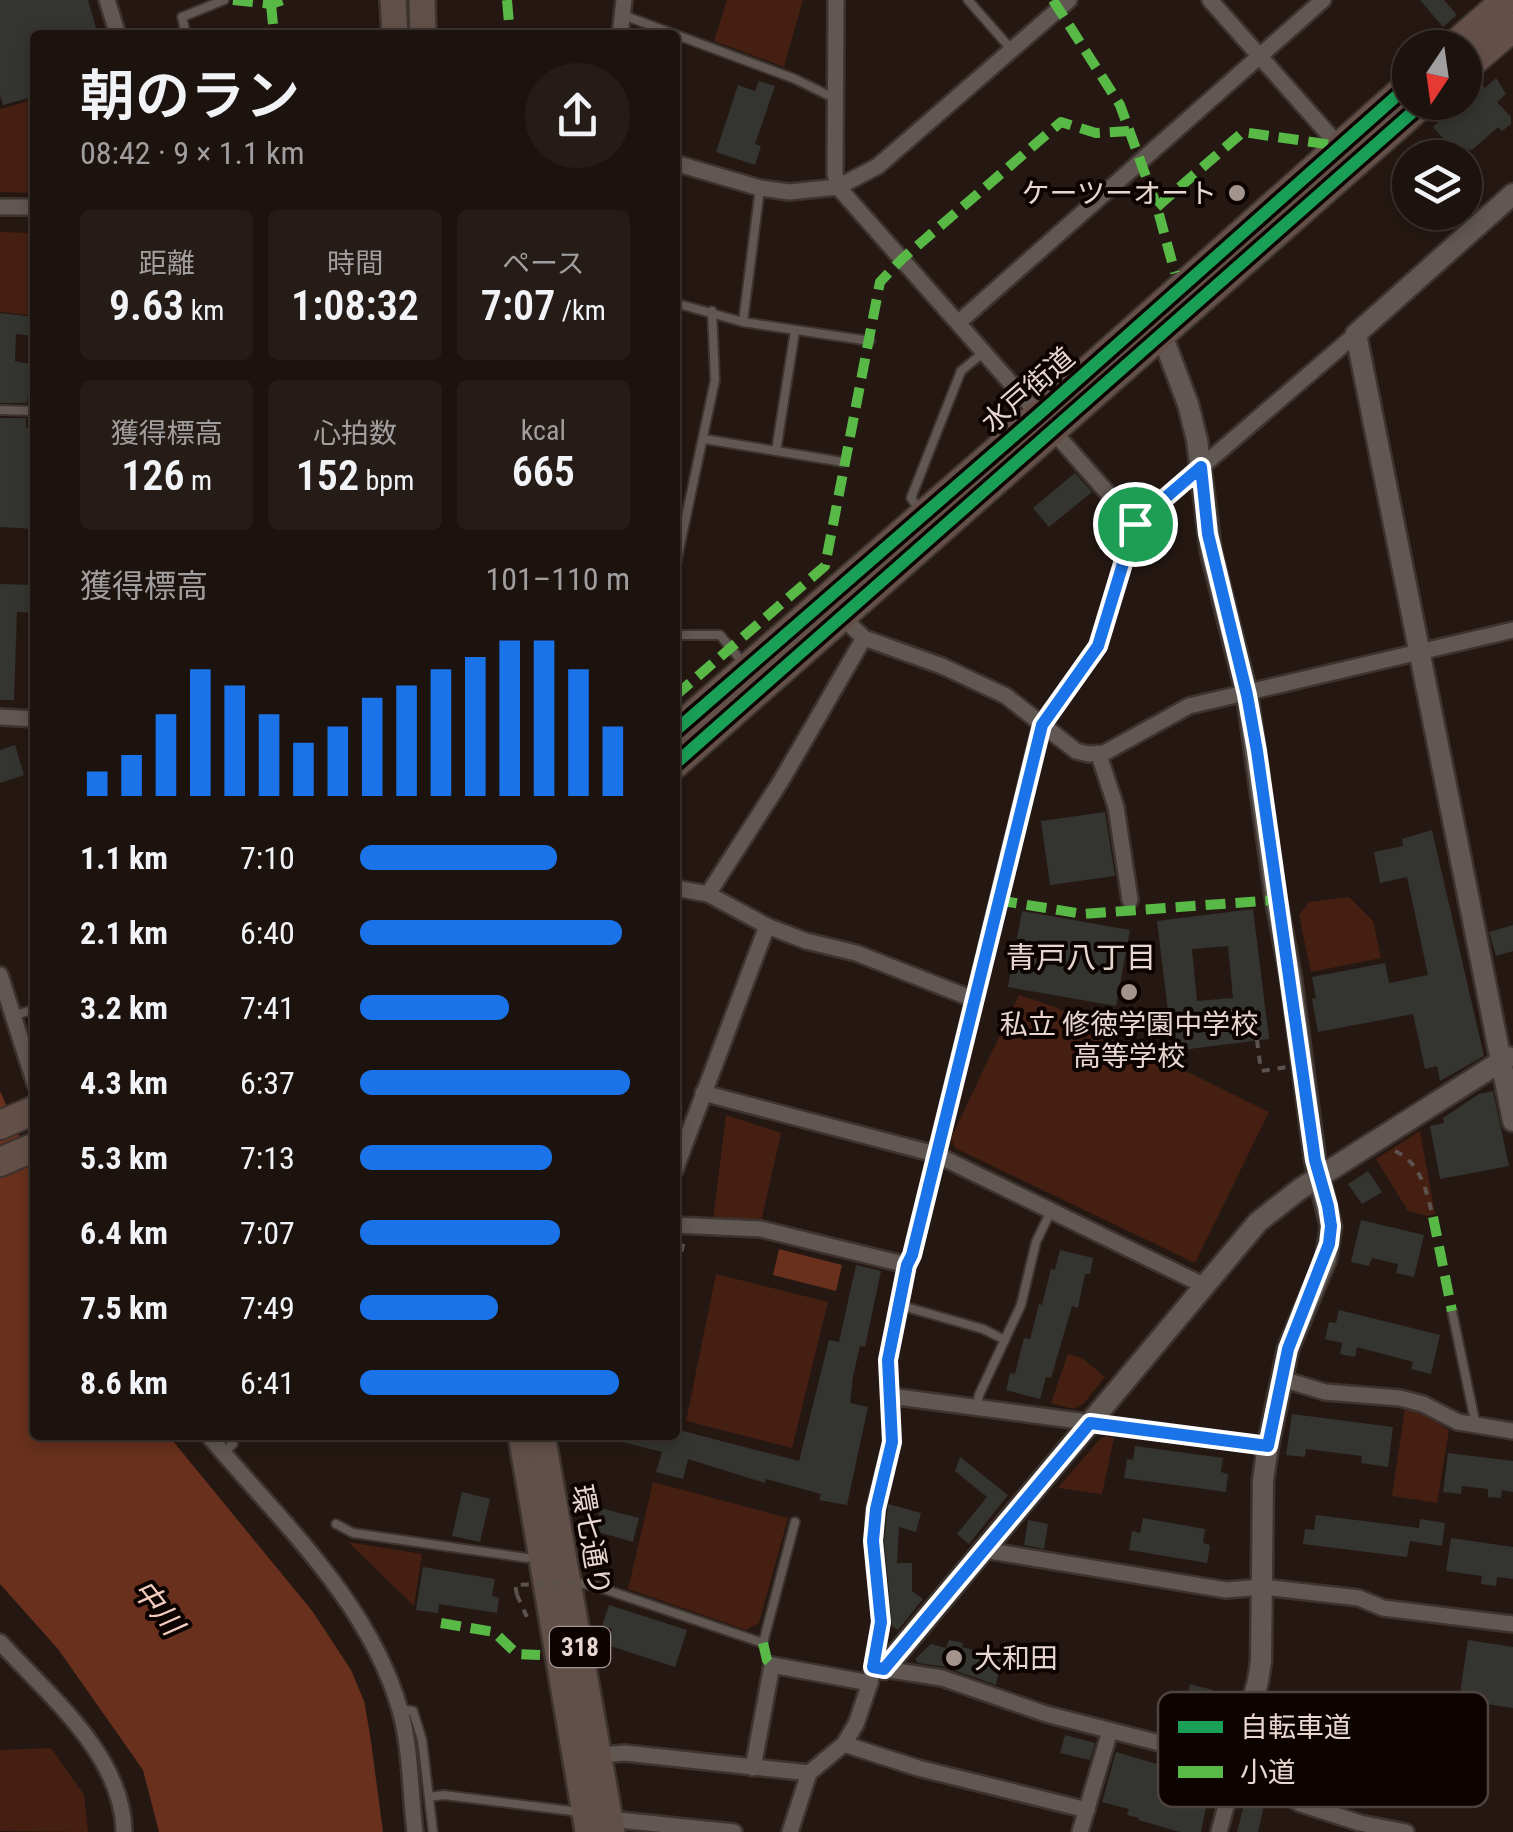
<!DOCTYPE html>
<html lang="ja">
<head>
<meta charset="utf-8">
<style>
	:root { --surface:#1c120e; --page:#251b17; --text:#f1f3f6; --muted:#a09e9e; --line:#3a322e; --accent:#1a73e8 }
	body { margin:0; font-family:"Roboto Condensed","Noto Sans JP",sans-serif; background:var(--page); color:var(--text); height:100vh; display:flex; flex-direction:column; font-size:38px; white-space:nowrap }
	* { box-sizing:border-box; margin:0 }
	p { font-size:32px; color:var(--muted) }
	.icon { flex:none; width:55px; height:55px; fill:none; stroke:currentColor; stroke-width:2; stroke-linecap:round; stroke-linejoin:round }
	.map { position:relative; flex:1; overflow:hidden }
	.details { position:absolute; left:30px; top:30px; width:650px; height:1410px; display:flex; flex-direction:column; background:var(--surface); border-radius:10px; box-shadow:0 5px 15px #0003,0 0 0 2px var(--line) }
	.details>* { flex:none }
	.needle { width:65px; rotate:193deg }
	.buttons { position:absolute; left:1392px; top:30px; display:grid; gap:20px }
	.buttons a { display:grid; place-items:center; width:90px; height:90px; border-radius:50%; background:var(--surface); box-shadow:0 5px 15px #0003,0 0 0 2px var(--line); font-size:50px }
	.pin { position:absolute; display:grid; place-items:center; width:85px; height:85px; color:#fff; margin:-42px; border:5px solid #fff; border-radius:50%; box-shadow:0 2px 10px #0007 }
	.round { display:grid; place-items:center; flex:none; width:105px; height:105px; border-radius:52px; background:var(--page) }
	.overview { display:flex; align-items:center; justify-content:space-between; height:170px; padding:0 50px }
	h1 { font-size:55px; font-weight:600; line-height:75px }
	.figures { display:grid; grid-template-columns:repeat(3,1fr); gap:15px; height:170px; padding:10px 50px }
	.figures div { display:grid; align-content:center; border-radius:10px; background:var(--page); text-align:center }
	.figures b { font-size:42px; font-weight:600 }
	.figures small { font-size:28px; font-weight:400 }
	.figures p { font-size:28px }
	.chart { height:280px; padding:20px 50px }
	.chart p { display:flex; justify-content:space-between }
	.chart svg { width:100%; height:180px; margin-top:10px; stroke:var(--accent); stroke-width:6 }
	ul { padding:0 50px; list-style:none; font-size:32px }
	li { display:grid; grid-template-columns:160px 120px 1fr; align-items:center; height:75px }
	li i { height:25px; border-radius:12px; background:var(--accent) }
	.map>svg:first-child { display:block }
	.green { fill:#451f12 }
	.water { fill:#68301d }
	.building { fill:#343431; fill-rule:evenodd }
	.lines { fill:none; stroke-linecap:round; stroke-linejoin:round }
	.service-casing { stroke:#3d332f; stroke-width:12 }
	.minor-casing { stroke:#3d332f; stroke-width:20 }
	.tertiary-casing { stroke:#3d332f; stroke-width:25 }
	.primary-casing { stroke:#3d332f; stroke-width:30 }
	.trunk-casing { stroke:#3d332f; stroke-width:32 }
	.path { stroke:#5c534e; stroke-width:4; stroke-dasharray:8 8; stroke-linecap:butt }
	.service { stroke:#615753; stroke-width:8 }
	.minor { stroke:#615753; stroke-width:15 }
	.tertiary { stroke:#615753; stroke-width:20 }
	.primary { stroke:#614f49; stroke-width:25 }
	.trunk { stroke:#645049; stroke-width:28 }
	.path-bridge { stroke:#5c534e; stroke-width:4; stroke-dasharray:8 8; stroke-linecap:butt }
	.quiet { stroke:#58b947; stroke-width:10; stroke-dasharray:20 10; stroke-linecap:butt }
	.cycleway-casing { stroke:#0d0402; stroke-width:19 }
	.cycleway { stroke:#1a9f57; stroke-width:12 }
	.route-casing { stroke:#fff; stroke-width:20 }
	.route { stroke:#1a73e8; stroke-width:12 }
	.poi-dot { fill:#a4948e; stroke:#0d0402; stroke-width:4 }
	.labels { text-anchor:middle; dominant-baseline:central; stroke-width:8; stroke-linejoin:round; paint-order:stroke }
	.shield { fill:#0d0402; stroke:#a69792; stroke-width:2.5 }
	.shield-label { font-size:25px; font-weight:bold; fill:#e8d6d0 }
	.poi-label { font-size:28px; fill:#e8d6d0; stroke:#0d0402; text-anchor:end }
	.street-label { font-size:28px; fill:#e8d6d0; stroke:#0d0402 }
	.neighbourhood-label { font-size:30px; fill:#e8d6d0; stroke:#0d0402 }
	.water-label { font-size:30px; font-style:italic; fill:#f4ccbf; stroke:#0d0402 }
	.key { fill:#0d0402; stroke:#4f4340; stroke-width:2.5 }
	.key-label { font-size:28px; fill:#e8d6d0 }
</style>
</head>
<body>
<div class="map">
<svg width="1513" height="1832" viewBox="0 0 1513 1832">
	<rect width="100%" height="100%" fill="#251813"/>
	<g class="green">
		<polygon points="727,0 803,0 784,67 714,41"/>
		<polygon points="35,99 35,193 0,192 0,109"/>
		<polygon points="0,232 35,233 35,316 0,312"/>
		<polygon points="1349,897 1373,921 1381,958 1311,972 1299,915 1309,902"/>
		<polygon points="1019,995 1055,1007 1269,1112 1195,1263 955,1148 951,1138"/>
		<polygon points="726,1115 781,1133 761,1222 713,1220"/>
		<polygon points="1420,1131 1435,1214 1427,1216 1408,1211 1376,1159"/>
		<polygon points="716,1274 828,1302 792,1448 686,1421"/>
		<polygon points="1068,1354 1082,1358 1105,1377 1084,1403 1074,1409 1051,1403"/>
		<polygon points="1405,1408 1420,1412 1449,1430 1437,1503 1392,1496"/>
		<polygon points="1106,1436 1114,1438 1102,1494 1058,1488 1100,1439"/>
		<polygon points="653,1482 788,1518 759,1623 746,1630 628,1589"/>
		<polygon points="348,1542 422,1554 414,1606"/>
		<polygon points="51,1748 84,1795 88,1832 0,1831 0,1750"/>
	</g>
	<g class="water">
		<polygon points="0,1091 35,1171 35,1435 168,1435 313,1612 351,1670 364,1701 370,1734 383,1832 159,1832 143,1770 58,1649 0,1584"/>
		<polygon points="779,1249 842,1265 836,1291 773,1275"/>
	</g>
	<g class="building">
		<polygon points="0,0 88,0 98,35 35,35 35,96 3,105 0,95"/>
		<polygon points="1420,0 1444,0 1457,15 1443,27"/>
		<polygon points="1496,78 1506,94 1497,102 1511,117 1511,124 1502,131 1498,127 1472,150 1450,146 1433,127 1460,102 1465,102 1465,98 1481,84 1485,88"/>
		<polygon points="759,81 775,86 755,144 761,146 755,165 716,152 738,85 755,91"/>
		<polygon points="0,313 35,317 35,336 16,334 15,361 35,365 35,395 28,394 27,403 0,403"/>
		<polygon points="0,418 26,418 26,428 35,429 35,529 0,527"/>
		<polygon points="1075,473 1092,492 1049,527 1033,508"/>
		<polygon points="0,584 35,585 35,613 17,612 14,700 0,700"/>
		<polygon points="15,745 24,775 0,783 0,750"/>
		<polygon points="1105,812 1115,876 1050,885 1041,821"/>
		<polygon points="1432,830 1484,1056 1440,1081 1437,1066 1425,1069 1413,1014 1318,1032 1312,999 1316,998 1312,977 1385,963 1389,983 1428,975 1407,877 1380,883 1374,852 1403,846 1402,839"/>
		<path d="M1253,909L1269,1039L1173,1051L1157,921ZM1228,946L1233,998L1197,1001L1192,949Z"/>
		<polygon points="1022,911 1130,930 1116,1006 1008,987"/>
		<polygon points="1513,925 1513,951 1496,956 1489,932"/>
		<polygon points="1493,1091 1509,1166 1440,1179 1430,1126 1444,1123 1443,1118 1479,1094"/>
		<polygon points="1368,1171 1382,1192 1362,1204 1348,1184"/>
		<polygon points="1361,1220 1424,1235 1414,1277 1396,1273 1398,1264 1372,1258 1369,1266 1351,1262"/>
		<polygon points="1060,1250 1093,1258 1090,1274 1085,1274 1078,1308 1072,1306 1051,1378 1046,1377 1040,1399 1006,1390 1010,1373 1015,1374 1024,1338 1030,1339 1039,1304 1042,1305 1051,1269 1055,1270"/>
		<polygon points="856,1265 881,1271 865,1347 860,1346 853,1376 850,1403 868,1407 847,1505 819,1500 821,1494 766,1479 765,1483 688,1459 683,1479 656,1472 662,1452 614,1440 615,1435 675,1435 675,1429 799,1461 829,1340 839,1342"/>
		<polygon points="1339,1310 1440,1335 1431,1374 1411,1369 1413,1362 1357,1347 1355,1357 1340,1354 1342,1343 1325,1339 1329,1322 1336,1323"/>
		<polygon points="1292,1414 1393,1427 1388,1467 1361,1463 1362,1456 1306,1449 1305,1457 1286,1455"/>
		<polygon points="1135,1446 1223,1458 1221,1472 1228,1474 1226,1492 1124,1478 1127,1459 1133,1460"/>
		<polygon points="1448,1453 1513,1461 1513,1492 1502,1490 1501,1498 1488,1497 1488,1489 1462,1486 1461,1494 1443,1492"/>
		<polygon points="960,1457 1008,1495 969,1544 957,1534 987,1497 955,1471"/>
		<polygon points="462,1492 490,1499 480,1542 452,1536"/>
		<polygon points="888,1504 921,1513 916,1532 899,1527 897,1563 912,1563 912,1591 923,1599 898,1630 892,1626 884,1541"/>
		<polygon points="600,1508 639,1518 633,1542 594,1531"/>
		<polygon points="1316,1515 1419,1528 1420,1519 1445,1523 1442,1546 1410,1541 1407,1557 1303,1544 1305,1529 1314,1530"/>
		<polygon points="1143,1518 1205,1529 1203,1543 1210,1545 1207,1563 1129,1550 1132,1531 1140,1533"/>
		<polygon points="1028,1520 1048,1524 1044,1549 1024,1545"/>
		<polygon points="1451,1538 1513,1547 1513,1579 1497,1577 1496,1586 1481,1584 1482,1576 1446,1571"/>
		<polygon points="423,1567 495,1579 492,1596 499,1598 497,1613 439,1604 438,1613 416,1610"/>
		<polygon points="609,1605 687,1630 675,1667 607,1645 612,1629 602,1626"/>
		<polygon points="949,1640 963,1643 962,1647 974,1650 973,1653 1001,1660 996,1685 945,1667 918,1663 915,1659 931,1644 946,1648"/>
		<polygon points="1468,1640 1513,1647 1513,1708 1459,1700"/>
		<polygon points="1190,1684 1213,1690 1207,1716 1217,1719 1213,1736 1202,1733 1200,1741 1186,1738 1192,1711 1185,1709"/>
		<polygon points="1065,1735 1095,1743 1090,1760 1060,1753"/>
		<polygon points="1116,1752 1160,1765 1159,1769 1193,1777 1194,1769 1213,1773 1201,1832 1180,1832 1138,1820 1139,1818 1127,1815 1129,1809 1102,1802"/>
		<polygon points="1246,1797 1265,1801 1258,1832 1237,1832"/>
	</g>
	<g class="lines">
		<g class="service-casing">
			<g id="service">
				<polyline points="968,0 1011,49"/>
				<polyline points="623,15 795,79 836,99"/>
				<polyline points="186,35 182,17 224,0"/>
				<polyline points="675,303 743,322 870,341"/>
				<polyline points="743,322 760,188"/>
				<polyline points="0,410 35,411"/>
				<polyline points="704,439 843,462"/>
				<polyline points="776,451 795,331"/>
				<polyline points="919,509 911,498 961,371 984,352"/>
				<polyline points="675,569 715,380 712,311"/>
				<polyline points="675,632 676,635 720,635 744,664"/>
				<polyline points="15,1015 35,1009"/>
				<polyline points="899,1305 983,1329 1005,1340"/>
				<polyline points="1452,1311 1476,1426"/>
				<polyline points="977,1407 979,1395 1021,1305 1036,1242 1051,1211"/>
				<polyline points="223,1453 233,1444 227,1435"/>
				<polyline points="336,1524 353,1533 527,1558"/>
				<polyline points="578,1583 595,1586 763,1643 795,1522"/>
				<polyline points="401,1709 413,1711 422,1740 433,1832"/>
				<polyline points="429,1797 444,1795 580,1812"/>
			</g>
		</g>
		<g class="minor-casing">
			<g id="minor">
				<polyline points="107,0 118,35"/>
				<polyline points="836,0 835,173 838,187 1135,524"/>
				<polyline points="1210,0 1339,146"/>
				<polyline points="620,35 624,0"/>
				<polyline points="675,163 760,188 789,192 838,187 878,166 1069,0"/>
				<polyline points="0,207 35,207"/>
				<polyline points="959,322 1323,0"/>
				<polyline points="841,616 864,638 942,666 1006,696 1076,751 1088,754 1104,753 1189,706 1513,630"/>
				<polyline points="0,717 35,719"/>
				<polyline points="1099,755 1116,807 1130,900"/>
				<polyline points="675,888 708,894 767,926 806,941 856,953 973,999"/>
				<polyline points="708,894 781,781 864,638"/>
				<polyline points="0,975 35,1084"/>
				<polyline points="703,1093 935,1154 1203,1285"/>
				<polyline points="675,1170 767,926"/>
				<polyline points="675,1225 761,1229 907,1265"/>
				<polyline points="1282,1379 1325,1392 1400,1398 1423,1404 1458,1422 1513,1431"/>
				<polyline points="890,1396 1268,1446"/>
				<path d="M208,1435C279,1520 369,1601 400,1710C411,1749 410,1792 415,1832"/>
				<polyline points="984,1550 1226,1590 1263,1587 1359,1598 1383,1608 1513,1624"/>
				<path d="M0,1642C48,1695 123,1755 124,1832"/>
				<polyline points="878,1668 942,1678 1046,1714 1222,1759 1301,1804 1360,1823 1406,1832"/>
				<polyline points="844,1744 918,1768 1087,1810"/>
				<polyline points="599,1755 625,1753 809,1773"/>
				<polyline points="753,1768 772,1665 870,1683"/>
				<polyline points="609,1819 734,1832"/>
				<polyline points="790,1832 809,1773 844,1744 856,1724 870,1683 881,1622 873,1541 875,1509 892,1441 888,1360 907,1265 912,1255 1041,725 1098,646 1135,524 1356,334"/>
				<polyline points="1080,1832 1110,1731"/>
				<polyline points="1219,1832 1236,1769"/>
			</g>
		</g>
		<g class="tertiary-casing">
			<g id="tertiary">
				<polyline points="1513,194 1356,334 1513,1121"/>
				<polyline points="1162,335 1188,404 1197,440 1211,552 1247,695 1276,900 1291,978 1315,1160 1331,1227 1326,1259 1288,1349 1268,1446 1263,1480 1261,1661 1258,1681 1234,1768"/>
				<polyline points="884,1669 1258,1222 1300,1189 1508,1057"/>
			</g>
		</g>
		<g class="primary-casing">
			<g id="primary">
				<polyline points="393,0 395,35"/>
				<polyline points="422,0 423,35"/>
				<polyline points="521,1435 588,1832"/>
				<polyline points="542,1435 612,1832"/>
			</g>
		</g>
		<g class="trunk-casing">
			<g id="trunk">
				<polyline points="1451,48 1506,0"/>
				<polyline points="1465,68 1513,27"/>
				<polyline points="675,731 1038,415 1410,84"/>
				<polyline points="675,764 1424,102"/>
				<polyline points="0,1125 35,1110"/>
				<polyline points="0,1162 35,1147"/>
			</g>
		</g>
		<g class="path">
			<polyline points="1257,1040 1261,1071 1287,1067"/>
			<path d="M1395,1151C1421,1163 1426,1190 1433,1217"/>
			<polyline points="675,1283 684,1240"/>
			<polyline points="517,1595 530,1624"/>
		</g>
		<use href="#service" class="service"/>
		<use href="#minor" class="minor"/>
		<use href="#tertiary" class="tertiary"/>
		<use href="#primary" class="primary"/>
		<use href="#trunk" class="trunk"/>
		<polyline class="path-bridge" points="517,1595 515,1585 596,1582"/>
		<g class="quiet">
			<polyline points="233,0 271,4 283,0"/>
			<polyline points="507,0 510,35"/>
			<polyline points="1053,0 1120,105 1157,207 1175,273"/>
			<polyline points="271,4 274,35"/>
			<polyline points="1157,207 1243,132 1339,146"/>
			<polyline points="675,696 825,566 880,282 902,259 1061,122 1096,133 1129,131"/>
			<polyline points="997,900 1083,914 1276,900"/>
			<polyline points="1433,1217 1452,1311"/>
			<polyline points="441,1623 494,1632 517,1654 540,1655"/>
			<polyline points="763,1643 767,1660 772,1665"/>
		</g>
		<g class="cycleway-casing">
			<g id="cycleway">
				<polyline points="675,731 1038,415 1410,84"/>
				<polyline points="675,764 1424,102"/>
			</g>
		</g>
		<use href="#cycleway" class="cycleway"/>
	</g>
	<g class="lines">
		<g class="route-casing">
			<polygon id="route" points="1201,467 1208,534 1247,695 1257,751 1315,1160 1328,1206 1331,1226 1329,1244 1288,1349 1268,1446 1090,1423 884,1669 873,1667 881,1622 873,1541 876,1509 892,1442 888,1360 907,1265 912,1255 1042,725 1098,646 1135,524"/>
		</g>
		<use href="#route" class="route"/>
	</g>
	<g class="poi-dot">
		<circle cx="1237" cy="193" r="10"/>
		<circle cx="1129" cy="992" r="10"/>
		<circle cx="954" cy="1658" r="10"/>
	</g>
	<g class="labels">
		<rect class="shield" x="550" y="1627" width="60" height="40" rx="8"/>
		<g class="shield-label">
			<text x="580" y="1647">318</text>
		</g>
		<g class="poi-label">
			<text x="1217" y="193">ケーツーオート</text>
			<text x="1129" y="1024" text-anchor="middle">私立 修徳学園中学校<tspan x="1129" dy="32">高等学校</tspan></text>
			<text x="974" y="1658" text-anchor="start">大和田</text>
		</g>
		<g class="street-label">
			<text transform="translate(1028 390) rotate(-41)">水戸街道</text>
			<text transform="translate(591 1540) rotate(80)">環七通り</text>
		</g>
		<g class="neighbourhood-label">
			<text x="1081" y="957">青戸八丁目</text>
		</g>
		<g class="water-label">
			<text transform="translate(158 1607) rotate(52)">中川</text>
		</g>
	</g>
	<rect x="1158" y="1692" width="330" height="115" rx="15" class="key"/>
	<rect x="1178" y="1721" width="45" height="12" fill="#1a9f57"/>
	<rect x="1178" y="1766" width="45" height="12" fill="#58b947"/>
	<g class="key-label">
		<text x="1240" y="1737">自転車道</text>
		<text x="1240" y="1782">小道</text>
	</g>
</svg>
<div class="buttons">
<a><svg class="needle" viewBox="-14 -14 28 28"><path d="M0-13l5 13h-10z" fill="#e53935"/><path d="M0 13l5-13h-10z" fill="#a09e9e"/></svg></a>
<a><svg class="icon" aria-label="layers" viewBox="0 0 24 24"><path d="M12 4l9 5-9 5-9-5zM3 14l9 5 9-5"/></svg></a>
</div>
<div class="pin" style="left:1135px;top:524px;background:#1e9e55"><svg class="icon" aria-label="arrive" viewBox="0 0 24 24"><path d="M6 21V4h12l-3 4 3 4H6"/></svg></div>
<section class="details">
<div class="overview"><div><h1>朝のラン</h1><p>08:42 · 9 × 1.1 km</p></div><a class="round"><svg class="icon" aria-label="share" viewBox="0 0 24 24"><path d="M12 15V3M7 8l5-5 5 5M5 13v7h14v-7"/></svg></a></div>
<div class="figures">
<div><p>距離</p><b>9.63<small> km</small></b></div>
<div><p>時間</p><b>1:08:32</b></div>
<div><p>ペース</p><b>7:07<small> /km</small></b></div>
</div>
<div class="figures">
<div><p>獲得標高</p><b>126<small> m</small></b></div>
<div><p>心拍数</p><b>152<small> bpm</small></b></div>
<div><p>kcal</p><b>665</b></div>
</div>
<div class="chart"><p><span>獲得標高</span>101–110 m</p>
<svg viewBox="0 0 160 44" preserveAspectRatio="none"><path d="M5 44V38M15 44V34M25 44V24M35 44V13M45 44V17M55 44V24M65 44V31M75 44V27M85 44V20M95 44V17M105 44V13M115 44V10M125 44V6M135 44V6M145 44V13M155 44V27"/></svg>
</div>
<ul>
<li><b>1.1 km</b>7:10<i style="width:73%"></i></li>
<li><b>2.1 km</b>6:40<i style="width:97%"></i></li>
<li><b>3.2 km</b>7:41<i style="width:55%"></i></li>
<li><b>4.3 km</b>6:37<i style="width:100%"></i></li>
<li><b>5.3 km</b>7:13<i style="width:71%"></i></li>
<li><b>6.4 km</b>7:07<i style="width:74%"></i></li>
<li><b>7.5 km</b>7:49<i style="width:51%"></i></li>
<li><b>8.6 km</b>6:41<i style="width:96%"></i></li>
</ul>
</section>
</div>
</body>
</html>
